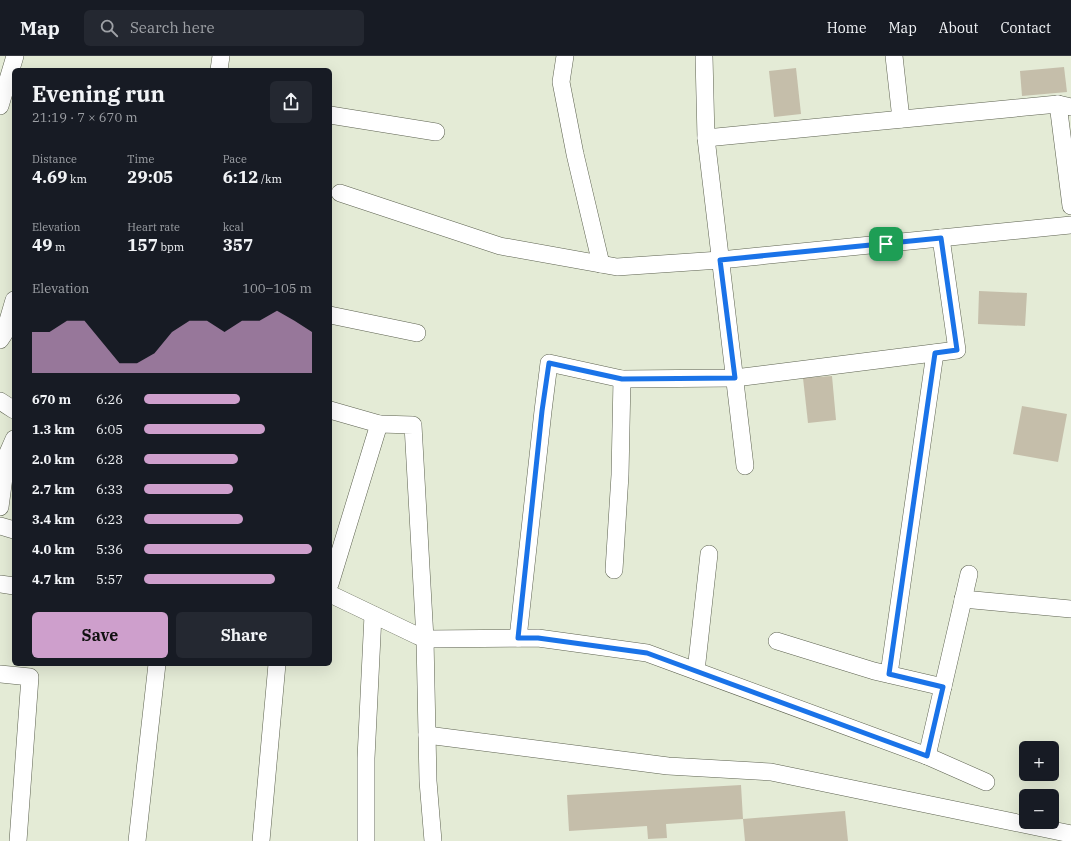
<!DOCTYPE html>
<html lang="en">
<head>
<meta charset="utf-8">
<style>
	:root { --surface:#171b24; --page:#242831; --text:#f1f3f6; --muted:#9ea1a6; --line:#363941; --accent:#ce9fcc }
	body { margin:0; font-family:"IBM Plex Serif",serif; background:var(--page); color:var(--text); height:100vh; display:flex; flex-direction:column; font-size:15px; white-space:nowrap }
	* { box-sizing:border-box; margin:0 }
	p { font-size:13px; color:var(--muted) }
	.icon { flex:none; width:22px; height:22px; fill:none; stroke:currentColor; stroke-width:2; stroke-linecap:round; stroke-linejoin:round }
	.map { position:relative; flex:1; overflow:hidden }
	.side { position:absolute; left:12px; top:12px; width:320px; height:598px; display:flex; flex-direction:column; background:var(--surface); border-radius:6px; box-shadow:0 4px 16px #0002 }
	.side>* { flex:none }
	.tools { position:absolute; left:1019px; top:685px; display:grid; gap:8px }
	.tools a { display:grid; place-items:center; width:40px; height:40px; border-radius:6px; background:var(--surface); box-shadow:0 4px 16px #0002; font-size:20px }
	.pin { position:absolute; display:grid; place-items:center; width:34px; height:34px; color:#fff; margin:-17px; border-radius:8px; box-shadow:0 2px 6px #0006 }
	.round { display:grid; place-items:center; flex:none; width:42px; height:42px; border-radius:6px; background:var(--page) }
	.summary { display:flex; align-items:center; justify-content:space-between; height:68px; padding:0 20px }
	h1 { font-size:22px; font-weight:700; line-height:30px }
	.stats { display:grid; grid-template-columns:repeat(3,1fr); gap:6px; height:68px; padding:4px 20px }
	.stats div { display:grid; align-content:center }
	.stats b { font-size:17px; font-weight:700 }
	.stats small { font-size:11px; font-weight:400 }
	.stats p { font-size:11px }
	.chart { height:112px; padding:8px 20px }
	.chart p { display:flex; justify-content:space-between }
	.chart svg { width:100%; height:72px; margin-top:4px; fill:var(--accent); opacity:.7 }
	.cta { display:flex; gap:8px; margin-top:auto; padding:8px 20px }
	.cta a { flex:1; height:46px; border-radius:6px; background:var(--accent); color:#111; font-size:16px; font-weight:700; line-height:46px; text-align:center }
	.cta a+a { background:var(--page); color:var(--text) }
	ul { padding:0 20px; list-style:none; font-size:13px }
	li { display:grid; grid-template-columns:64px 48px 1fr; align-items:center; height:30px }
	li i { height:10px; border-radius:5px; background:var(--accent) }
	header { display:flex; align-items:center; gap:24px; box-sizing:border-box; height:56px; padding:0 20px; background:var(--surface); border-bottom:1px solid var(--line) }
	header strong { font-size:19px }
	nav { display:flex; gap:22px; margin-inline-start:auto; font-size:14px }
	.search { width:280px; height:36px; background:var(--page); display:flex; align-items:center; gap:10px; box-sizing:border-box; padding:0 14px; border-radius:6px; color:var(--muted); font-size:15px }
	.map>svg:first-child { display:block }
	.building { fill:#c5beaa }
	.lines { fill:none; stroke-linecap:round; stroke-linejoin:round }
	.minor-casing { stroke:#5d6250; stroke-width:18 }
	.minor { stroke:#fff; stroke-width:17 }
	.route-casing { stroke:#fff; stroke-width:8 }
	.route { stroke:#1a73e8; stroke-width:5 }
</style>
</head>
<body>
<header>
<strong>Map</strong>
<div class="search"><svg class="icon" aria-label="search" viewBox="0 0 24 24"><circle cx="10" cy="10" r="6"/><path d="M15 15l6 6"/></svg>Search here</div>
<nav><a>Home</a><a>Map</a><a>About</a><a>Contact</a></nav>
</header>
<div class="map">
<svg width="1071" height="785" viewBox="0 0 1071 785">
	<rect width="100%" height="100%" fill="#e4ebd6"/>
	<g class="building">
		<polygon points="1064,11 1067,36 1022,40 1020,15"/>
		<polygon points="796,12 801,58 774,61 769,15"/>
		<polygon points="979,235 1027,237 1025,270 978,268"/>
		<polygon points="832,320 836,364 808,367 803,322"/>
		<polygon points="1022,350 1067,358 1058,406 1013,398"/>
		<polygon points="741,729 743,763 666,768 667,782 648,783 647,770 569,775 567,739"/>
		<polygon points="845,755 848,785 745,785 743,763"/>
	</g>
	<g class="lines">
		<g class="minor-casing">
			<g id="minor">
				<polyline points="565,0 561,26 575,98 601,208"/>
				<polyline points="704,0 706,82 745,410"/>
				<polyline points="894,0 901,63"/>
				<polyline points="219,14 221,0"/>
				<polyline points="1058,48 1071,150"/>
				<polyline points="0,50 15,0"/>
				<polyline points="330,59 436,76"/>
				<polyline points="706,82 1058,48 1071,51"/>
				<polyline points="340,137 500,190 617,211 720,204 1071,169"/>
				<polyline points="330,259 417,277"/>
				<polyline points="0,284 4,278 14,244"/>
				<polyline points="0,345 14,354"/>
				<polyline points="330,354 379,368 330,528"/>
				<polyline points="379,368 413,369 425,583 428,725 433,785"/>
				<polyline points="0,451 7,399 14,383"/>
				<polyline points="0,470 14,474"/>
				<polyline points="614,514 620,419 622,323"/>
				<polyline points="0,528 14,530"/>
				<polyline points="330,538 418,580 425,583 538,582 647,597 927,700 986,726"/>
				<polyline points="963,543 1071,553"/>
				<polyline points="518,582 543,355 549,307 622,323 735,322 957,294 941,182"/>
				<polyline points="777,585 874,615 943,631"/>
				<polyline points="696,615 709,498"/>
				<polyline points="0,618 30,621 18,785"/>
				<polyline points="889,618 935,297"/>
				<polyline points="427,679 668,710 771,716 1071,778"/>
				<polyline points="927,700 969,518"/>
				<polyline points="137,785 157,608"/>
				<polyline points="261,785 277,608"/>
				<polyline points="366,785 366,702 373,559"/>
			</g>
		</g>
		<use href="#minor" class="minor"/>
	</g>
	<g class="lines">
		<g class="route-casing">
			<polygon id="route" points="941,182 957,294 935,297 889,618 943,631 927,700 647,597 538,582 518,582 542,355 549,307 622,323 735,322 720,204"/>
		</g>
		<use href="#route" class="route"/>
	</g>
</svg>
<div class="tools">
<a>+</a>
<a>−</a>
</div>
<div class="pin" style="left:886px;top:188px;background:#1e9e55"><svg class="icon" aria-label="arrive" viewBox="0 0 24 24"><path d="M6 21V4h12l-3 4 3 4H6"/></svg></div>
<section class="side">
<div class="summary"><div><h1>Evening run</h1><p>21:19 · 7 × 670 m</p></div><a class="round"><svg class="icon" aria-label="share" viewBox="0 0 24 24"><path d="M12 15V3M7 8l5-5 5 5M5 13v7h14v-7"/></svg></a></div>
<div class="stats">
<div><p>Distance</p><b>4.69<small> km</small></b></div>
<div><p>Time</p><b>29:05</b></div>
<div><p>Pace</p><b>6:12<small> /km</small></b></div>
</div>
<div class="stats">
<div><p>Elevation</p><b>49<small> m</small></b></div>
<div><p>Heart rate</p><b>157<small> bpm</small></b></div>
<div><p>kcal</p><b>357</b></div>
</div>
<div class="chart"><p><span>Elevation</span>100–105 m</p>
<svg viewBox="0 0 160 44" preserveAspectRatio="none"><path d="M0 44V19L10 19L20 12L30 12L40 25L50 38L60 38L70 32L80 19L90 12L100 12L110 19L120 12L130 12L140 6L150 12L160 19V44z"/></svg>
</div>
<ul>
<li><b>670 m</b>6:26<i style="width:57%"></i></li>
<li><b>1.3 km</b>6:05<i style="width:72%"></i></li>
<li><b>2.0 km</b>6:28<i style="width:56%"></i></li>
<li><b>2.7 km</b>6:33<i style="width:53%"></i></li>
<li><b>3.4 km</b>6:23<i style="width:59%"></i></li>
<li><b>4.0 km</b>5:36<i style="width:100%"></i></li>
<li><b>4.7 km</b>5:57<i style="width:78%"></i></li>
</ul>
<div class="cta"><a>Save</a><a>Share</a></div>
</section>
</div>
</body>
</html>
